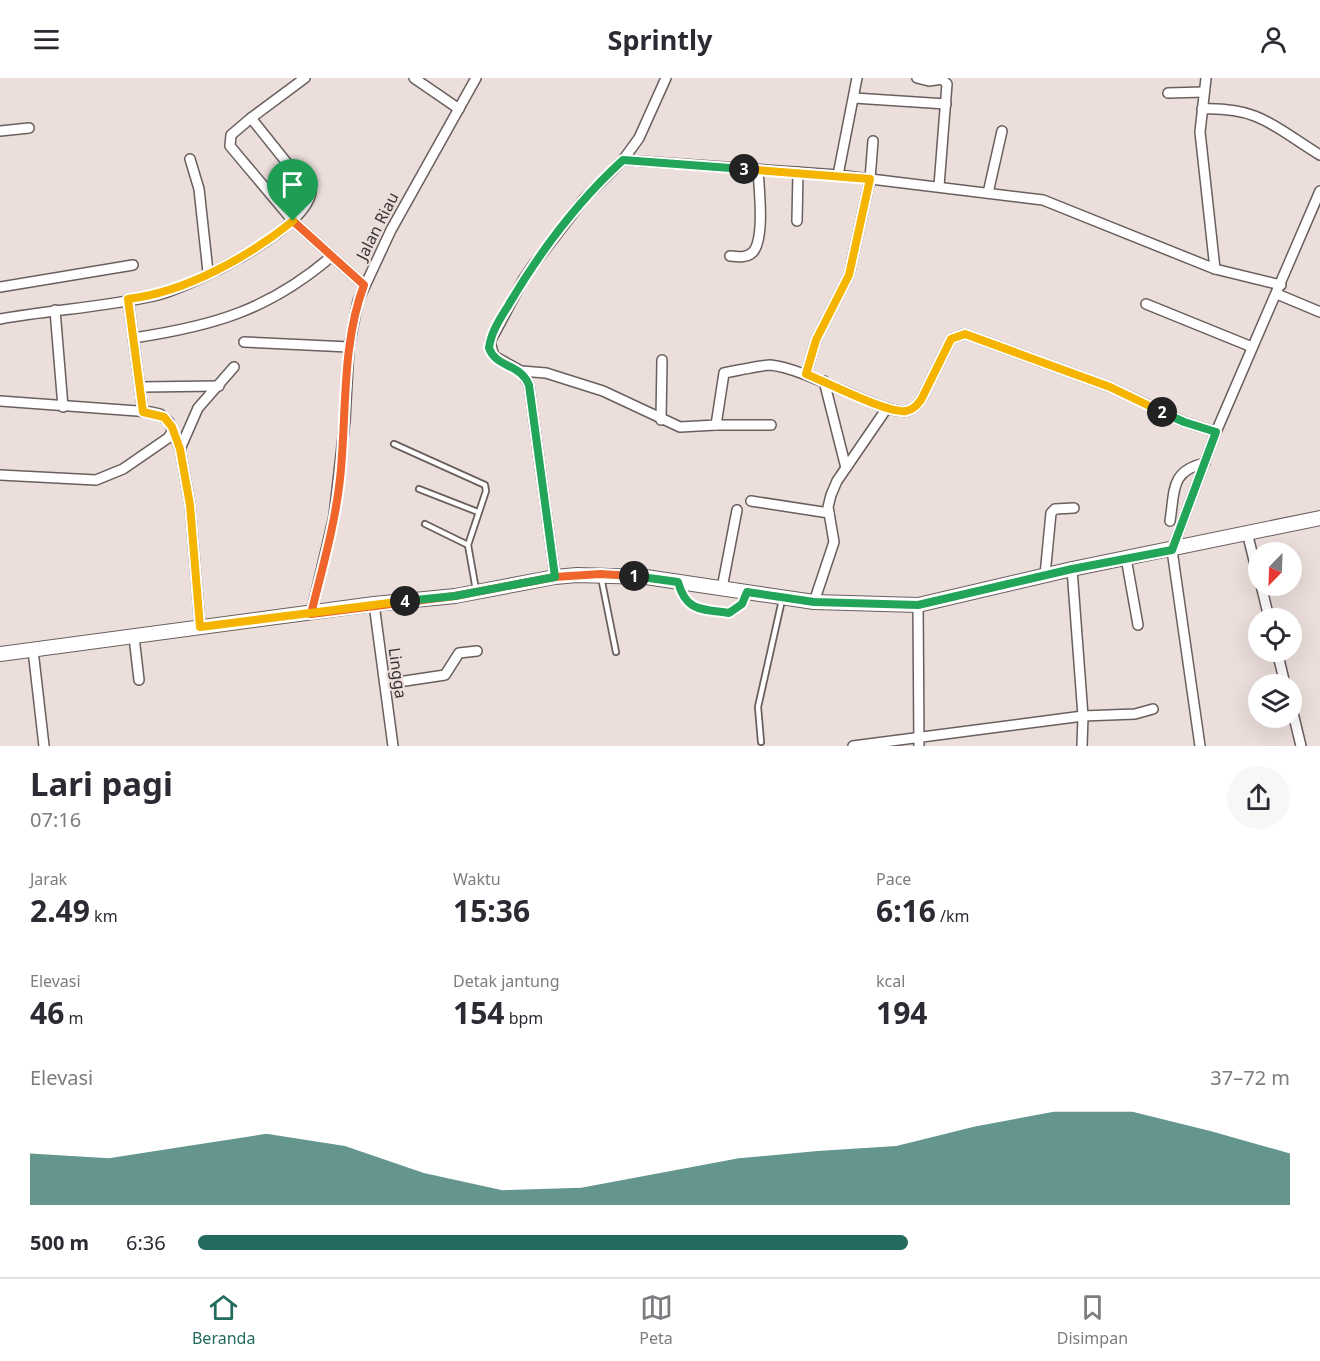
<!DOCTYPE html>
<html lang="id">
<head>
<meta charset="utf-8">
<style>
	:root { --surface:#fff; --page:#f7f7f7; --text:#2b2b33; --muted:#7c7c81; --line:#e1e1e2; --accent:#236a5f }
	body { margin:0; font-family:"Noto Sans",sans-serif; background:var(--page); color:var(--text); height:100vh; display:flex; flex-direction:column; font-size:22px; white-space:nowrap }
	* { box-sizing:border-box; margin:0 }
	p { font-size:20px; color:var(--muted) }
	.icon { flex:none; width:33px; height:33px; fill:none; stroke:currentColor; stroke-width:2; stroke-linecap:round; stroke-linejoin:round }
	.map { position:relative; height:668px; overflow:hidden }
	.panel { display:flex; flex-direction:column; background:var(--surface); flex:1 }
	.panel>* { flex:none }
	.needle { width:39px; rotate:203deg }
	.fabs { position:absolute; left:1248px; top:464px; display:grid; gap:12px }
	.fabs a { display:grid; place-items:center; width:54px; height:54px; border-radius:50%; background:var(--surface); box-shadow:0 6px 24px #0002; font-size:30px }
	.pin { position:absolute; display:grid; place-items:center; width:51px; height:51px; color:#fff; margin:-62px -26px; border-radius:50% 50% 50% 0; rotate:-45deg; box-shadow:0 0 6px #0007 }
	.pin .icon { rotate:45deg }
	.km { position:absolute; width:30px; height:30px; margin:-15px; border-radius:50%; background:#222; color:#fff; font-size:16px; line-height:30px; text-align:center }
	.round { display:grid; place-items:center; flex:none; width:63px; height:63px; border-radius:32px; background:var(--page) }
	.overview { display:flex; align-items:center; justify-content:space-between; height:102px; padding:0 30px }
	h1 { font-size:33px; font-weight:700; line-height:45px }
	.metrics { display:grid; grid-template-columns:repeat(3,1fr); gap:9px; height:102px; padding:6px 30px }
	.metrics div { display:grid; align-content:center }
	.metrics b { font-size:30px; font-weight:700 }
	.metrics small { font-size:16px; font-weight:400 }
	.metrics p { font-size:16px }
	.chart { height:168px; padding:12px 30px }
	.chart p { display:flex; justify-content:space-between }
	.chart svg { width:100%; height:108px; margin-top:6px; fill:var(--accent); opacity:.7 }
	ul { padding:0 30px; list-style:none; font-size:20px }
	li { display:grid; grid-template-columns:96px 72px 1fr; align-items:center; height:45px }
	li i { height:15px; border-radius:8px; background:var(--accent) }
	header { display:flex; justify-content:space-between; align-items:center; height:78px; padding:0 30px; background:var(--surface); font-size:27px; font-weight:700 }
	.dock { display:flex; justify-content:space-around; align-items:center; height:84px; border-top:2px solid var(--line); background:var(--surface); font-size:16px; color:var(--muted) }
	.dock a { display:grid; justify-items:center; gap:3px }
	.dock .selected { color:var(--accent) }
	.map>svg:first-child { display:block }
	.lines { fill:none; stroke-linecap:round; stroke-linejoin:round }
	.service-casing { stroke:#6a5f5d; stroke-width:8 }
	.minor-casing { stroke:#6a5f5d; stroke-width:12 }
	.secondary-casing { stroke:#6a5f5d; stroke-width:16 }
	.service { stroke:#fff; stroke-width:4.5 }
	.minor { stroke:#fff; stroke-width:9 }
	.secondary { stroke:#fff; stroke-width:14 }
	.split-1-casing { stroke:#fff; stroke-width:12 }
	.split-2-casing { stroke:#fff; stroke-width:12 }
	.split-3-casing { stroke:#fff; stroke-width:12 }
	.split-4-casing { stroke:#fff; stroke-width:12 }
	.split-5-casing { stroke:#fff; stroke-width:12 }
	.split-1 { stroke:#f0652b; stroke-width:8 }
	.split-2 { stroke:#22a559; stroke-width:8 }
	.split-3 { stroke:#f5b400; stroke-width:8 }
	.split-4 { stroke:#22a559; stroke-width:8 }
	.split-5 { stroke:#f5b400; stroke-width:8 }
	.labels { text-anchor:middle; dominant-baseline:central; stroke-width:4.5; stroke-linejoin:round; paint-order:stroke }
	.street-label { font-size:16px; fill:#373231; stroke:#ebdedb }
</style>
</head>
<body>
<header><svg class="icon" aria-label="menu" viewBox="0 0 24 24"><path d="M4 6h16M4 12h16M4 18h16"/></svg>Sprintly<svg class="icon" aria-label="person" viewBox="0 0 24 24"><circle cx="12" cy="8" r="4"/><path d="M4 21q1-7 8-7t8 7"/></svg></header>
<div class="map">
<svg width="1320" height="668" viewBox="0 0 1320 668">
	<rect width="100%" height="100%" fill="#ebdedb"/>
	<g class="lines">
		<g class="service-casing">
			<g id="service">
				<polyline points="394,366 485,407 486,413 468,467"/>
				<polyline points="419,411 478,434"/>
				<polyline points="425,446 468,467 476,512"/>
				<polyline points="601,499 616,574"/>
				<path d="M679,507C685,531 710,538 733,534L742,527L746,517"/>
				<polyline points="761,664 758,629 782,522"/>
			</g>
		</g>
		<g class="minor-casing">
			<g id="minor">
				<polyline points="414,0 459,31"/>
				<polyline points="917,0 929,3 942,1 947,6 939,108"/>
				<polyline points="1206,0 1200,54 1215,191"/>
				<polyline points="1168,15 1204,14"/>
				<polyline points="854,20 946,26"/>
				<path d="M1202,31C1260,29 1274,49 1320,77"/>
				<polyline points="251,40 231,57 230,68 293,143 364,207"/>
				<polyline points="0,53 29,50"/>
				<polyline points="190,81 199,111 208,194"/>
				<polyline points="623,82 838,97 1043,122 1215,191 1281,207"/>
				<polyline points="838,97 857,0"/>
				<polyline points="988,115 1002,53"/>
				<polyline points="797,143 798,94"/>
				<path d="M730,178C739,179 747,180 753,174C765,160 759,110 758,92"/>
				<polyline points="0,209 133,187"/>
				<polyline points="1277,216 1320,234"/>
				<polyline points="128,221 143,334"/>
				<polyline points="1146,226 1252,269"/>
				<polyline points="55,232 63,329"/>
				<path d="M0,241C51,232 104,229 154,218C190,210 304,153 311,115L251,40L305,0"/>
				<path d="M133,260C214,248 269,232 332,178"/>
				<polyline points="244,264 349,269"/>
				<path d="M521,293L546,295L603,313L680,349L716,347L724,295C729,294 766,287 770,287C807,290 883,337 906,333C913,332 917,327 921,322L951,261L965,256L1110,309L1184,344L1216,354"/>
				<polyline points="806,296 816,262 849,197 870,101 873,63"/>
				<polyline points="824,303 846,390"/>
				<polyline points="141,309 219,308"/>
				<polyline points="0,323 151,334 160,336 169,344 180,371 190,427 200,549"/>
				<polyline points="661,342 662,282"/>
				<polyline points="716,347 771,347"/>
				<polyline points="180,371 198,330 234,289"/>
				<polyline points="0,397 96,402 123,391 168,360 172,354"/>
				<polyline points="751,423 829,435"/>
				<path d="M1170,443C1175,412 1170,393 1205,385"/>
				<polyline points="1247,454 1258,499"/>
				<polyline points="1126,480 1138,547"/>
				<polyline points="1072,491 1083,638 1082,668"/>
				<polyline points="1045,497 1051,435 1055,431 1074,430"/>
				<polyline points="555,499 529,307 521,293 494,278 490,264 523,202 534,186 584,121 623,82 639,60 666,0"/>
				<polyline points="1261,507 1269,540"/>
				<polyline points="722,510 737,432"/>
				<polyline points="814,524 834,464 828,429 831,417 837,403 887,330"/>
				<polyline points="374,526 393,668"/>
				<polyline points="918,527 919,668"/>
				<polyline points="311,536 334,438 345,342 349,269 358,223 391,152 476,0"/>
				<polyline points="134,559 139,602"/>
				<polyline points="33,572 44,668"/>
				<polyline points="1277,573 1285,606"/>
				<polyline points="385,606 445,597 459,575 477,573"/>
				<polyline points="1292,631 1301,668"/>
				<polyline points="853,668 1083,638 1135,636 1153,631"/>
				<polyline points="1200,668 1172,472 1216,354 1320,113"/>
			</g>
		</g>
		<g class="secondary-casing">
			<polyline id="secondary" points="0,576 374,526 455,518 555,499 577,497 646,499 814,524 918,527 1072,491 1320,440"/>
		</g>
		<use href="#service" class="service"/>
		<use href="#minor" class="minor"/>
		<use href="#secondary" class="secondary"/>
	</g>
	<g class="lines">
		<g class="split-1-casing">
			<path id="split-1" d="M293,143L364,207C341,268 347,337 340,401C335,447 322,491 311,536L455,518L555,499L600,496L634,498"/>
		</g>
		<g class="split-2-casing">
			<path id="split-2" d="M634,498L678,504C686,534 702,531 729,535L742,526L747,514L814,524L918,527L1072,491L1172,472L1216,354L1184,344L1162,334"/>
		</g>
		<g class="split-3-casing">
			<path id="split-3" d="M744,91L870,101L849,197L816,262L806,296C826,304 888,336 906,333C913,332 917,327 921,322L951,261L965,256L1110,309L1162,334"/>
		</g>
		<g class="split-4-casing">
			<path id="split-4" d="M405,523L455,518L555,499L529,307C520,285 496,290 489,270C491,254 500,241 508,228C539,175 577,124 623,82L744,91"/>
		</g>
		<g class="split-5-casing">
			<path id="split-5" d="M293,143C248,179 186,214 128,221L143,334L164,339L172,349L180,371L190,427L200,549L405,523"/>
		</g>
		<use href="#split-1" class="split-1"/>
		<use href="#split-2" class="split-2"/>
		<use href="#split-3" class="split-3"/>
		<use href="#split-4" class="split-4"/>
		<use href="#split-5" class="split-5"/>
	</g>
	<g class="labels">
		<g class="street-label">
			<text transform="translate(377 148) rotate(-63)">Jalan Riau</text>
			<text transform="translate(398 595) rotate(82)">Lingga</text>
		</g>
	</g>
</svg>
<div class="fabs">
<a><svg class="needle" viewBox="-14 -14 28 28"><path d="M0-13l5 13h-10z" fill="#e53935"/><path d="M0 13l5-13h-10z" fill="#7c7c81"/></svg></a>
<a><svg class="icon" aria-label="locate" viewBox="0 0 24 24"><circle cx="12" cy="12" r="6"/><path d="M12 2v4M12 18v4M2 12h4M18 12h4"/></svg></a>
<a><svg class="icon" aria-label="layers" viewBox="0 0 24 24"><path d="M12 4l9 5-9 5-9-5zM3 14l9 5 9-5"/></svg></a>
</div>
<div class="pin" style="left:293px;top:143px;background:#1e9e55"><svg class="icon" aria-label="arrive" viewBox="0 0 24 24"><path d="M6 21V4h12l-3 4 3 4H6"/></svg></div>
<b class="km" style="left:634px;top:498px">1</b>
<b class="km" style="left:1162px;top:334px">2</b>
<b class="km" style="left:744px;top:91px">3</b>
<b class="km" style="left:405px;top:523px">4</b>
</div>
<section class="panel">
<div class="overview"><div><h1>Lari pagi</h1><p>07:16</p></div><a class="round"><svg class="icon" aria-label="share" viewBox="0 0 24 24"><path d="M12 15V3M7 8l5-5 5 5M5 13v7h14v-7"/></svg></a></div>
<div class="metrics">
<div><p>Jarak</p><b>2.49<small> km</small></b></div>
<div><p>Waktu</p><b>15:36</b></div>
<div><p>Pace</p><b>6:16<small> /km</small></b></div>
</div>
<div class="metrics">
<div><p>Elevasi</p><b>46<small> m</small></b></div>
<div><p>Detak jantung</p><b>154<small> bpm</small></b></div>
<div><p>kcal</p><b>194</b></div>
</div>
<div class="chart"><p><span>Elevasi</span>37–72 m</p>
<svg viewBox="0 0 160 44" preserveAspectRatio="none"><path d="M0 44V23L10 25L20 20L30 15L40 20L50 31L60 38L70 37L80 31L90 25L100 22L110 20L120 12L130 6L140 6L150 14L160 23V44z"/></svg>
</div>
<ul>
<li><b>500 m</b>6:36<i style="width:65%"></i></li>
</ul>
</section>
<nav class="dock">
<a class="selected"><svg class="icon" aria-label="home" viewBox="0 0 24 24"><path d="M3 11l9-7 9 7M6 9v11h12V9"/></svg>Beranda</a>
<a><svg class="icon" aria-label="map" viewBox="0 0 24 24"><path d="M3 6l6-2 6 2 6-2v14l-6 2-6-2-6 2zM9 4v14M15 6v14"/></svg>Peta</a>
<a><svg class="icon" aria-label="saved" viewBox="0 0 24 24"><path d="M7 4h10v16l-5-4-5 4z"/></svg>Disimpan</a>
</nav>
</body>
</html>
